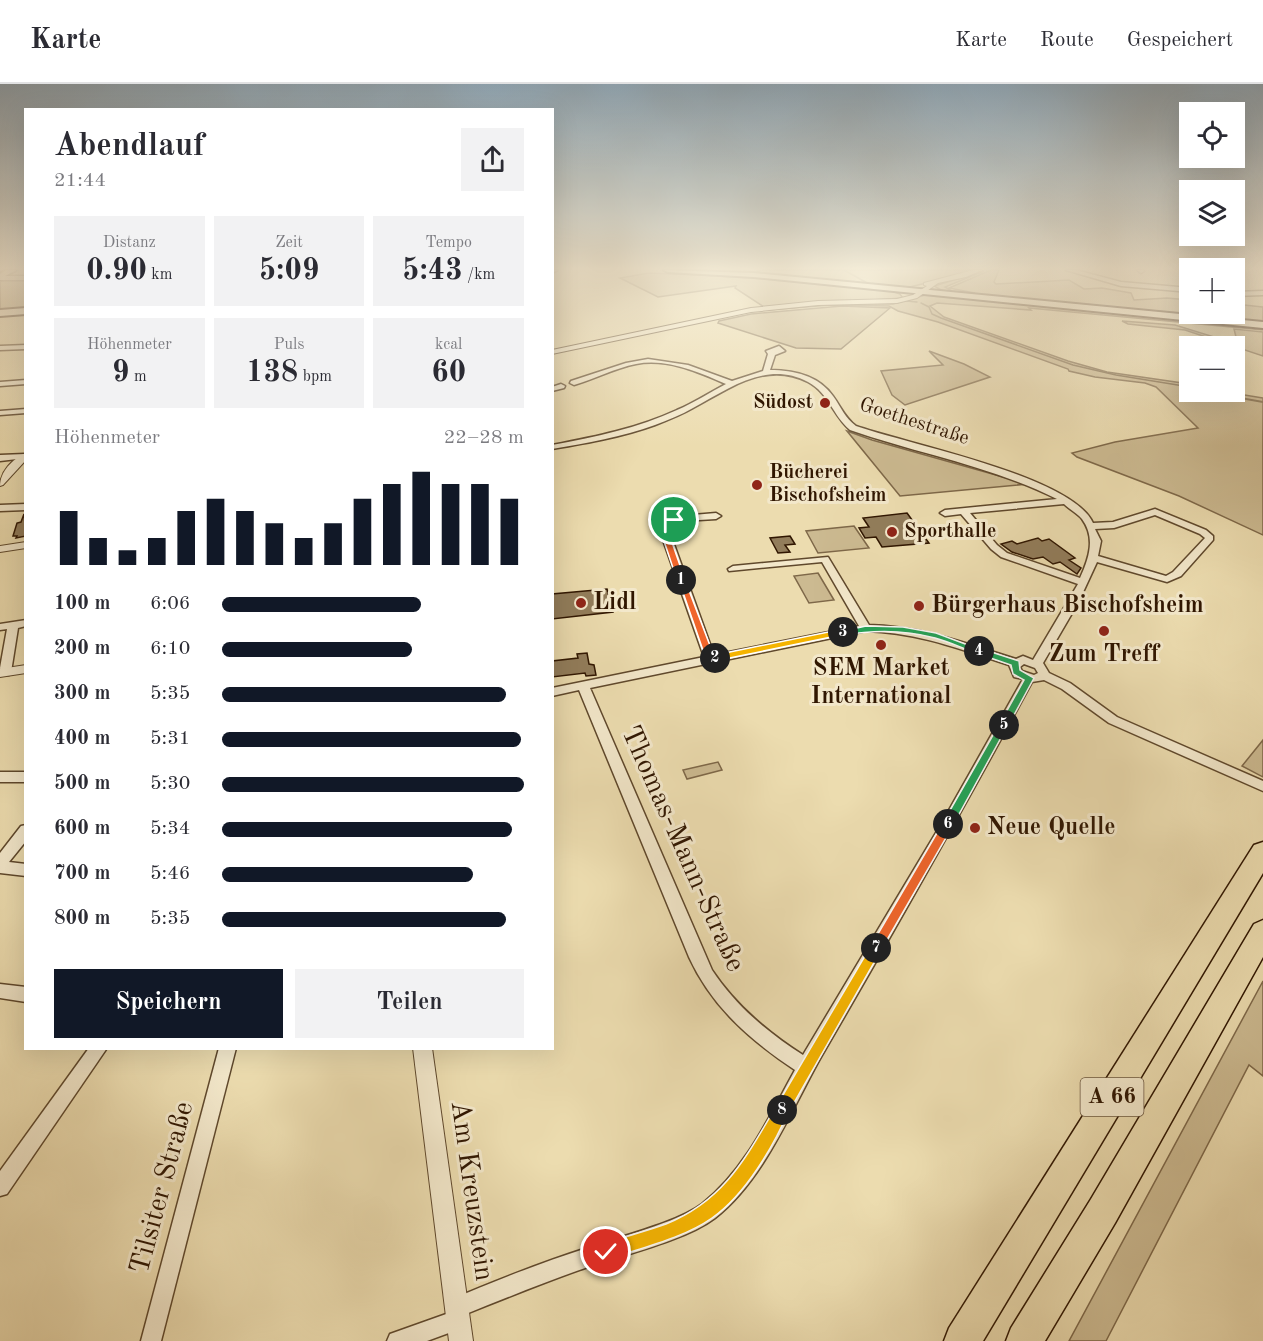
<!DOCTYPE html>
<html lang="de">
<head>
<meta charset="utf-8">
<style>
	:root { --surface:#fff; --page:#f2f2f3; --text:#2b2b33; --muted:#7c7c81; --line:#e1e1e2; --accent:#111827 }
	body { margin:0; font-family:"Old Standard TT",serif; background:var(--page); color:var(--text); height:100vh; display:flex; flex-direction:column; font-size:22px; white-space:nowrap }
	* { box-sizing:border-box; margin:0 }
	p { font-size:20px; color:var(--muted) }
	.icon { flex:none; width:33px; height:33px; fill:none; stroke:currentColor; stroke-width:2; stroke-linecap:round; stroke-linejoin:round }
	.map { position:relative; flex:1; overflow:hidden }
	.side { position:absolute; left:24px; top:24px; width:530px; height:942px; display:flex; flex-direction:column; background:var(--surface); border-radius:0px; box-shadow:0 6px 24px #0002 }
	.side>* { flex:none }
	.fabs { position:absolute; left:1179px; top:18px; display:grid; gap:12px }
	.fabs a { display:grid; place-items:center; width:66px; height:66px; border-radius:0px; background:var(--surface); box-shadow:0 6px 24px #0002; font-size:30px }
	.pin { position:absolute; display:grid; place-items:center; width:51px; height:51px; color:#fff; margin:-26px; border:3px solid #fff; border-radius:50%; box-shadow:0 2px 6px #0007 }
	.km { position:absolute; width:30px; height:30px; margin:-15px; border-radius:50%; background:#222; color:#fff; font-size:16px; line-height:30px; text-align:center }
	.round { display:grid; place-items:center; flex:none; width:63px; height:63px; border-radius:0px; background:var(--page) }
	.overview { display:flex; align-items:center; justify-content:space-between; height:102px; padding:0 30px }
	h1 { font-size:33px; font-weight:800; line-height:45px }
	.stats { display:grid; grid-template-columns:repeat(3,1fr); gap:9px; height:102px; padding:6px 30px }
	.stats div { display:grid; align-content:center; border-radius:0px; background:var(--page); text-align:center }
	.stats b { font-size:30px; font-weight:800 }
	.stats small { font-size:16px; font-weight:400 }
	.stats p { font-size:16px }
	.chart { height:168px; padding:12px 30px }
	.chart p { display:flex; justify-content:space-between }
	.chart svg { width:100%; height:108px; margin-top:6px; stroke:var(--accent); stroke-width:6 }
	.primary-button { display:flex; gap:12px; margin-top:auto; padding:12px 30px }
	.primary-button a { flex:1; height:69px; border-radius:0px; background:var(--accent); color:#fff; font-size:24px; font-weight:800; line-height:69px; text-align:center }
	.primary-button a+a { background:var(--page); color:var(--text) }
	ul { padding:0 30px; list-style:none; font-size:20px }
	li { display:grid; grid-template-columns:96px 72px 1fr; align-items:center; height:45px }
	li i { height:15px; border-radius:8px; background:var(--accent) }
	header { display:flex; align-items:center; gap:36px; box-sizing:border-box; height:84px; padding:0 30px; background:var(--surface); border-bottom:2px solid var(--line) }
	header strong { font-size:28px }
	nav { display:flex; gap:33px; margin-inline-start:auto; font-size:21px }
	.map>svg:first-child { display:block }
	.green { fill:#ccba91; stroke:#7e6849; stroke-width:1.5 }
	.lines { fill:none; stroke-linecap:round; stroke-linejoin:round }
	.stream-far1 { stroke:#7a6546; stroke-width:1.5 }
	.stream { stroke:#7a6546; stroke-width:2 }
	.building { fill:#927d5b; stroke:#301601; stroke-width:1.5 }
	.minor-casing { stroke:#5f482c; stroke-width:3 }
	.tertiary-casing { stroke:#5f482c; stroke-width:2 }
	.secondary-casing { stroke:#301601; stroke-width:4 }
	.motorway-casing { stroke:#301601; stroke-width:3 }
	.minor { fill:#f3e8cb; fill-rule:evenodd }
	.tertiary { fill:#f3e8cb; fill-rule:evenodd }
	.secondary { fill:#f3e8cb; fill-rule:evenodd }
	.motorway { fill:#ecdcaf; fill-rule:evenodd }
	.split-1 { fill:#f0652b; stroke:#fff; stroke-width:1.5 }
	.split-2 { fill:#f0652b; stroke:#fff; stroke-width:1.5 }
	.split-3 { fill:#f5b400; stroke:#fff; stroke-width:1.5 }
	.split-4 { fill:#22a559; stroke:#fff; stroke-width:1.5 }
	.split-5 { fill:#22a559; stroke:#fff; stroke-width:1.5 }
	.split-6 { fill:#22a559; stroke:#fff; stroke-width:1.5 }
	.split-7 { fill:#f0652b; stroke:#fff; stroke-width:1.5 }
	.split-8 { fill:#f5b400; stroke:#fff; stroke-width:1.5 }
	.split-9 { fill:#f5b400; stroke:#fff; stroke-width:1.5 }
	.poi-dot { fill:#8f2418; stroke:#f3e8cb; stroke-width:2 }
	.labels { text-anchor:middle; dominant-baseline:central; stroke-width:6; stroke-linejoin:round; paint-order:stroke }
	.far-poi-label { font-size:20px; font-weight:bold; fill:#301601; stroke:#f3e8cb; text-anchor:start }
	.far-street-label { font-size:20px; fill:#301601; stroke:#f3e8cb }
	.shield { fill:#f3e8cb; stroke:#6a553e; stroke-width:1.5 }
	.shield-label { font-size:22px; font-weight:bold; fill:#301601 }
	.poi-label { font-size:24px; font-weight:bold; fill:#301601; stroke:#f3e8cb; text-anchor:start }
	.near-street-label { font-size:28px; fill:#301601; stroke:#f3e8cb }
</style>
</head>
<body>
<header>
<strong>Karte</strong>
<nav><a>Karte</a><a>Route</a><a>Gespeichert</a></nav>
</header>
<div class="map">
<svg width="1263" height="1257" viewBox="0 0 1263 1257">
	<rect width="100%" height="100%" fill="#ecdcaf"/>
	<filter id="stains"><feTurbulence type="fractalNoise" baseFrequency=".00333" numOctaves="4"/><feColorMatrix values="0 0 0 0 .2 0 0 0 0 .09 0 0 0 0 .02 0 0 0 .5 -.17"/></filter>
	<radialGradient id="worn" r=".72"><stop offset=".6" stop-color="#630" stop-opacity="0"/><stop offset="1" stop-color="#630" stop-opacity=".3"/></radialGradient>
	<g class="green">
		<polygon points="764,186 972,186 957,192 905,204 747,189"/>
		<polygon points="991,186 999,186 994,198 996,200 1069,196 1084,205 1102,204 1131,209 1134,216 1167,214 1189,216 1190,230 1234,230 1235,220 1263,223 1263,239 943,207 934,202 984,187 945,203 952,207 975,209 949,204"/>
		<path d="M649,189C711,191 771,194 832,201C854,203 880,202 900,210L903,214L764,223L735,204L736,202L658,213L620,194Z"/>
		<polygon points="25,194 25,226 0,227 0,197"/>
		<polygon points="929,210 1263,243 1263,246 1029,224 1031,226 937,219 930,222 944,233 1068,277 1107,288 1189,300 1190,308 1226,308 1263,314 1263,451 1179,412 1077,373 1072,369 1115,358 1198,344 1156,303 1145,299 1095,293 1069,287 1068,285 938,238 898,227 889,222 831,221 745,228 830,220 893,220"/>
		<polygon points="842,222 890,224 841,265 796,264 718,239 719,237 751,230"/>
		<polygon points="1122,237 1175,241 1230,258 1237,257 1234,245 1263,248 1263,272 1185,246 1128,240"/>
		<polygon points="929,267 964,280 990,293 905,321 892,311 881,287 943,281"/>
		<polygon points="847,347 872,356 1028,400 900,412"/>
		<polygon points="854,442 869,464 818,469 806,447"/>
		<polygon points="818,489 834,516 809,519 794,492"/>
		<polygon points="1263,656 1263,693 1242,682"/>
		<polygon points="718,678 722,686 687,695 683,686"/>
		<polygon points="1263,897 1263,992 1249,981 1106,1257 1069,1257"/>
	</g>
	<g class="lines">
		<g class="stream-far1">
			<polyline points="844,186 869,200"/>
			<polyline points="906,217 917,218"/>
			<polyline points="921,219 929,223 932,230 941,234 1073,281 1116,291 1190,303"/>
		</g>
		<polyline class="stream" points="1207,308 1263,318"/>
	</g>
	<g class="building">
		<polygon points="907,429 929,459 882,463 876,453 865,454 859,444 869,443 863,434"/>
		<polygon points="24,430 26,452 16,454 17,452 13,452 17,439 21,438"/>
		<polygon points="790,452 795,460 785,461 790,468 778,469 770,454"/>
		<polygon points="1038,454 1042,457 1049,455 1075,474 1069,476 1081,484 1077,490 1060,478 1053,480 1043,473 1033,475 1012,468 1001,460 1012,457 1017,460"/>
		<polygon points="607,505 613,528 552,535 552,510"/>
		<polygon points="587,569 589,580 594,581 596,591 586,592 585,589 552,593 552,577 578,574 577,570"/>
	</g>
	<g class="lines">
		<g class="minor-casing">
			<g id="minor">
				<polygon points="1066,186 1076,186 1121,198 1190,204 1190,208 1121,202"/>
				<polygon points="1137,186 1143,186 1144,187 1141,189"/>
				<rect x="0" y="192" width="26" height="4"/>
				<polygon points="1263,207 1263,211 1234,212 1234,208"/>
				<polygon points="26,261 26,265 0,266 0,262"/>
				<path d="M779,262L785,267L775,271L770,286C794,286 819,292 833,312C841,323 845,334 856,342C907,360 1072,392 1093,439L1113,438L1155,425L1206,446L1213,452V456L1181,492L1167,498L1097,478L1078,519L1043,579L1049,589L1070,599L1117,633L1263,697V707L1109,639L1062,605L1044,596L1032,598C964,724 893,849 821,973C791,1026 764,1096 715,1134C686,1156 624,1171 588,1183C547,1197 506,1214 466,1230L468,1236L465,1243L427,1257H387L390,1250L449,1229L447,1223L450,1216C495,1197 540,1179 587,1164C618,1153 677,1139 702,1120C745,1086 769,1033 795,986C750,956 712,923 689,873L579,606L552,612V604L704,573L656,436L658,434L716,429L721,432L716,435L666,438L714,571L859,542L822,478L729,487L728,485L733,482L828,473L869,541C921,542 967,560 1016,575L1023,572L1033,576L1078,500L1001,473L991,465L961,430L945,432L940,429L945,426L1057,415C991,382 919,370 850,346C833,332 829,309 808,298C766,276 729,305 693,324C681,331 668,336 655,341C622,353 587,359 552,365V361C595,353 638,344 677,326C694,319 710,308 726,300C698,288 667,274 636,280C615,284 595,295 574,301L570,299L571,297L626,279L648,275L688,281L732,297L763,287L768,270L766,267ZM1064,420C1069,425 1078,430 1082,435C1096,454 1089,474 1080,494L1007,469L997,461L970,429ZM1155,431L1200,450L1205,454L1173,488L1166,492L1098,472L1101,457L1095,445L1114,444ZM866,547C920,549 959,565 1009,581L1014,593L1023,595L940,742L803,971C767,948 736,922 712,886L590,604ZM1024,580L1035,584L1038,589L1034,591L1022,587L1020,583Z"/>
				<polygon points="26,296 26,300 0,302 0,298"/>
				<polygon points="561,300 565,302 564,304 552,307 552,303"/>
				<polygon points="26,325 26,329 0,331 0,327"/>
				<polygon points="25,370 26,374 0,377 0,371"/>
				<polygon points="26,420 26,426 0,427 0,421"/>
				<polygon points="26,536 26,542 18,544 11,588 9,591 1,591 0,584 7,545 0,546 0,540"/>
				<rect x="0" y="688" width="26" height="10"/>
				<polygon points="26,741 26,757 9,778 26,780 26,792 0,789 0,769 21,742"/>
				<polygon points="0,900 26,903 26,918 0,914"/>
				<polygon points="89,964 107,964 7,1110 0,1112 0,1087"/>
				<polygon points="219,964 236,964 161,1257 141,1257"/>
			</g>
		</g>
		<g class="tertiary-casing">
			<g id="tertiary">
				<polygon points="973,186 982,186 966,193 938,199 917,214 897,219 818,221 751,228 552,270 552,266 751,224 818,217 897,215 913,211 927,202 924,201 924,199"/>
				<path d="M26,369V376L3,401L0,402C0,388 12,375 26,369Z"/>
				<polygon points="26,458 26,464 0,468 0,462"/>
				<polygon points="26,581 26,589 0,593 0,585"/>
				<polygon points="413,964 432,964 473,1257 449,1257"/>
			</g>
		</g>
		<g class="secondary-casing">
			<g id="secondary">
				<polygon points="6,186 16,186 0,195 0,190"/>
				<polygon points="552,186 557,186 553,188"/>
				<polygon points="664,186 754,189 1263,238 1263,244 754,193 668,188"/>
				<polygon points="26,224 26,230 0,232 0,226"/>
			</g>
		</g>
		<g class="motorway-casing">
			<g id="motorway">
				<polygon points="1263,758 1263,789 983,1257 944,1257 949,1244 1254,761"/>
				<polygon points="1263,836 1263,873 1115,1139 1045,1257 1006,1257 1011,1244 1091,1115 1254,840"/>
			</g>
		</g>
		<use href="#minor" class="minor"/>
		<use href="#tertiary" class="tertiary"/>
		<use href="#secondary" class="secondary"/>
		<use href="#motorway" class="motorway"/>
	</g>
	<linearGradient id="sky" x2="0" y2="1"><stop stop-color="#90a9ba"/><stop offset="0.51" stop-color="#f6efdb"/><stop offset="1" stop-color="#f6efdb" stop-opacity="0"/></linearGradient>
	<rect width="1263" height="362" fill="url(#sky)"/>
	<polygon class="split-1" points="674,433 677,436 676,437 665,438 685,496 681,499 677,496 657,436"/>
	<polygon class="split-2" points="678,494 685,496 714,572 718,572 718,576 710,578 706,575"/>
	<polygon class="split-3" points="843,545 847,548 846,550 715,577 710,574 715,571"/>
	<path class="split-4" d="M866,542L903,543L936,549L984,567L979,570C964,565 950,558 935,554C906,546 873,546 843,551L839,548Z"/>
	<polygon class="split-5" points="979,564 1019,577 1020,586 1034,594 1007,644 1000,644 999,641 1024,596 1013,590 1011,581 976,569 975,567"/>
	<polygon class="split-6" points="1004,638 1008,641 952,743 944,743 944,737 1000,639"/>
	<polygon class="split-7" points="948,736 954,740 880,868 872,868 870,864 872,860 944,737"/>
	<polygon class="split-8" points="876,859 880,860 882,864 880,868 787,1031 782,1033 777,1031 775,1026 777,1021 872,860"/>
	<path class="split-9" d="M782,1019L787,1021L789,1026C774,1062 745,1111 712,1134C682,1155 640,1164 606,1176L600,1173L598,1168L600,1162C621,1153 644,1148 666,1140C725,1116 746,1073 777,1021Z"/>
	<g class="poi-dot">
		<circle cx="825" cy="319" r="6"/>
		<circle cx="757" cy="401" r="6"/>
		<circle cx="892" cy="448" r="6"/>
		<circle cx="581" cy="519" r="6"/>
		<circle cx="919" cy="522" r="6"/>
		<circle cx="1104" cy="547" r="6"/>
		<circle cx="881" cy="561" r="6"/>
		<circle cx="975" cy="744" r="6"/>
	</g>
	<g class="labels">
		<g class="far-poi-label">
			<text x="813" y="319" text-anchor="end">Südost</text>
			<text x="769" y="389">Bücherei<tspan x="769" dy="23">Bischofsheim</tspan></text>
			<text x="904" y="448">Sporthalle</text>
		</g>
		<g class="far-street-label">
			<text transform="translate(914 338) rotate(18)">Goethestraße</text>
		</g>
		<rect class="shield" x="1080.5" y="994" width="63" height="38" rx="4.5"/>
		<g class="shield-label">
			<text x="1112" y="1013">A 66</text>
		</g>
		<g class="poi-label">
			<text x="593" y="519">Lidl</text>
			<text x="931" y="522">Bürgerhaus Bischofsheim</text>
			<text x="1104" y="571" text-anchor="middle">Zum Treff</text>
			<text x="881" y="585" text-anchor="middle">SEM Market<tspan x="881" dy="28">International</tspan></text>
			<text x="987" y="744">Neue Quelle</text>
		</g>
		<g class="near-street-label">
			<text transform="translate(682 765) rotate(66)">Thomas-Mann-Straße</text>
			<text transform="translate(163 1104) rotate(-75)">Tilsiter Straße</text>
			<text transform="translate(471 1107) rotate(82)">Am Kreuzstein</text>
		</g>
	</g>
	<rect width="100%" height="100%" filter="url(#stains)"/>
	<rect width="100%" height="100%" fill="url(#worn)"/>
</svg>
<div class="fabs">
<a><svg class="icon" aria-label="locate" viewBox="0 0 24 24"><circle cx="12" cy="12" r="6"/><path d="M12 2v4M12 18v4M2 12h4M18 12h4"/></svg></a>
<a><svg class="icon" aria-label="layers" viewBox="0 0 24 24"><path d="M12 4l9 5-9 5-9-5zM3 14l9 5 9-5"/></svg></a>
<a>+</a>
<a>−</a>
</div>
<div class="pin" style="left:674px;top:436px;background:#1e9e55"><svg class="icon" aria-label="arrive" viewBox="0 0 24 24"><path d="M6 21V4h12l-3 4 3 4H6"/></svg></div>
<div class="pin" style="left:606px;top:1168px;background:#d93025"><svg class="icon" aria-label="check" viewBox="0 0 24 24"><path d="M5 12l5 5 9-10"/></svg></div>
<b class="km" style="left:681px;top:496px">1</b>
<b class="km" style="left:715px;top:574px">2</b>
<b class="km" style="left:843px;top:548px">3</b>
<b class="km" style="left:979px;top:567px">4</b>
<b class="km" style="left:1004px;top:641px">5</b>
<b class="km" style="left:948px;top:740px">6</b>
<b class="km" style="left:876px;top:864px">7</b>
<b class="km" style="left:782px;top:1026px">8</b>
<section class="side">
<div class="overview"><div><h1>Abendlauf</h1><p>21:44</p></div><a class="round"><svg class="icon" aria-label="share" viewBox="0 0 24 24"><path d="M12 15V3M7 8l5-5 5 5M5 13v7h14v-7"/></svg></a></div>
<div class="stats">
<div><p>Distanz</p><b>0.90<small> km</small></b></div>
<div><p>Zeit</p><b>5:09</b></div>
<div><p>Tempo</p><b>5:43<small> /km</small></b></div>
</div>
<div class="stats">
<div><p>Höhenmeter</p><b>9<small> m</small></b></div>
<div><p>Puls</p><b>138<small> bpm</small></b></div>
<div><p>kcal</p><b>60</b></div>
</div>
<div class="chart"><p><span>Höhenmeter</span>22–28 m</p>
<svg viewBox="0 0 160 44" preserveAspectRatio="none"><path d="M5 44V22M15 44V33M25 44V38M35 44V33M45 44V22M55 44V17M65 44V22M75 44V27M85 44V33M95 44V27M105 44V17M115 44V11M125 44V6M135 44V11M145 44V11M155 44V17"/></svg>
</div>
<ul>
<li><b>100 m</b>6:06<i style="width:66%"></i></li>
<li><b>200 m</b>6:10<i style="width:63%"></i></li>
<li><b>300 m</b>5:35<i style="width:94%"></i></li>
<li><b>400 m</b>5:31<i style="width:99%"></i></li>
<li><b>500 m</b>5:30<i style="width:100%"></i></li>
<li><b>600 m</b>5:34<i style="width:96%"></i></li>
<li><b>700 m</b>5:46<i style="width:83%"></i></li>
<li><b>800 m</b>5:35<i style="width:94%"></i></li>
</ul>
<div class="primary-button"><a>Speichern</a><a>Teilen</a></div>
</section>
</div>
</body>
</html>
